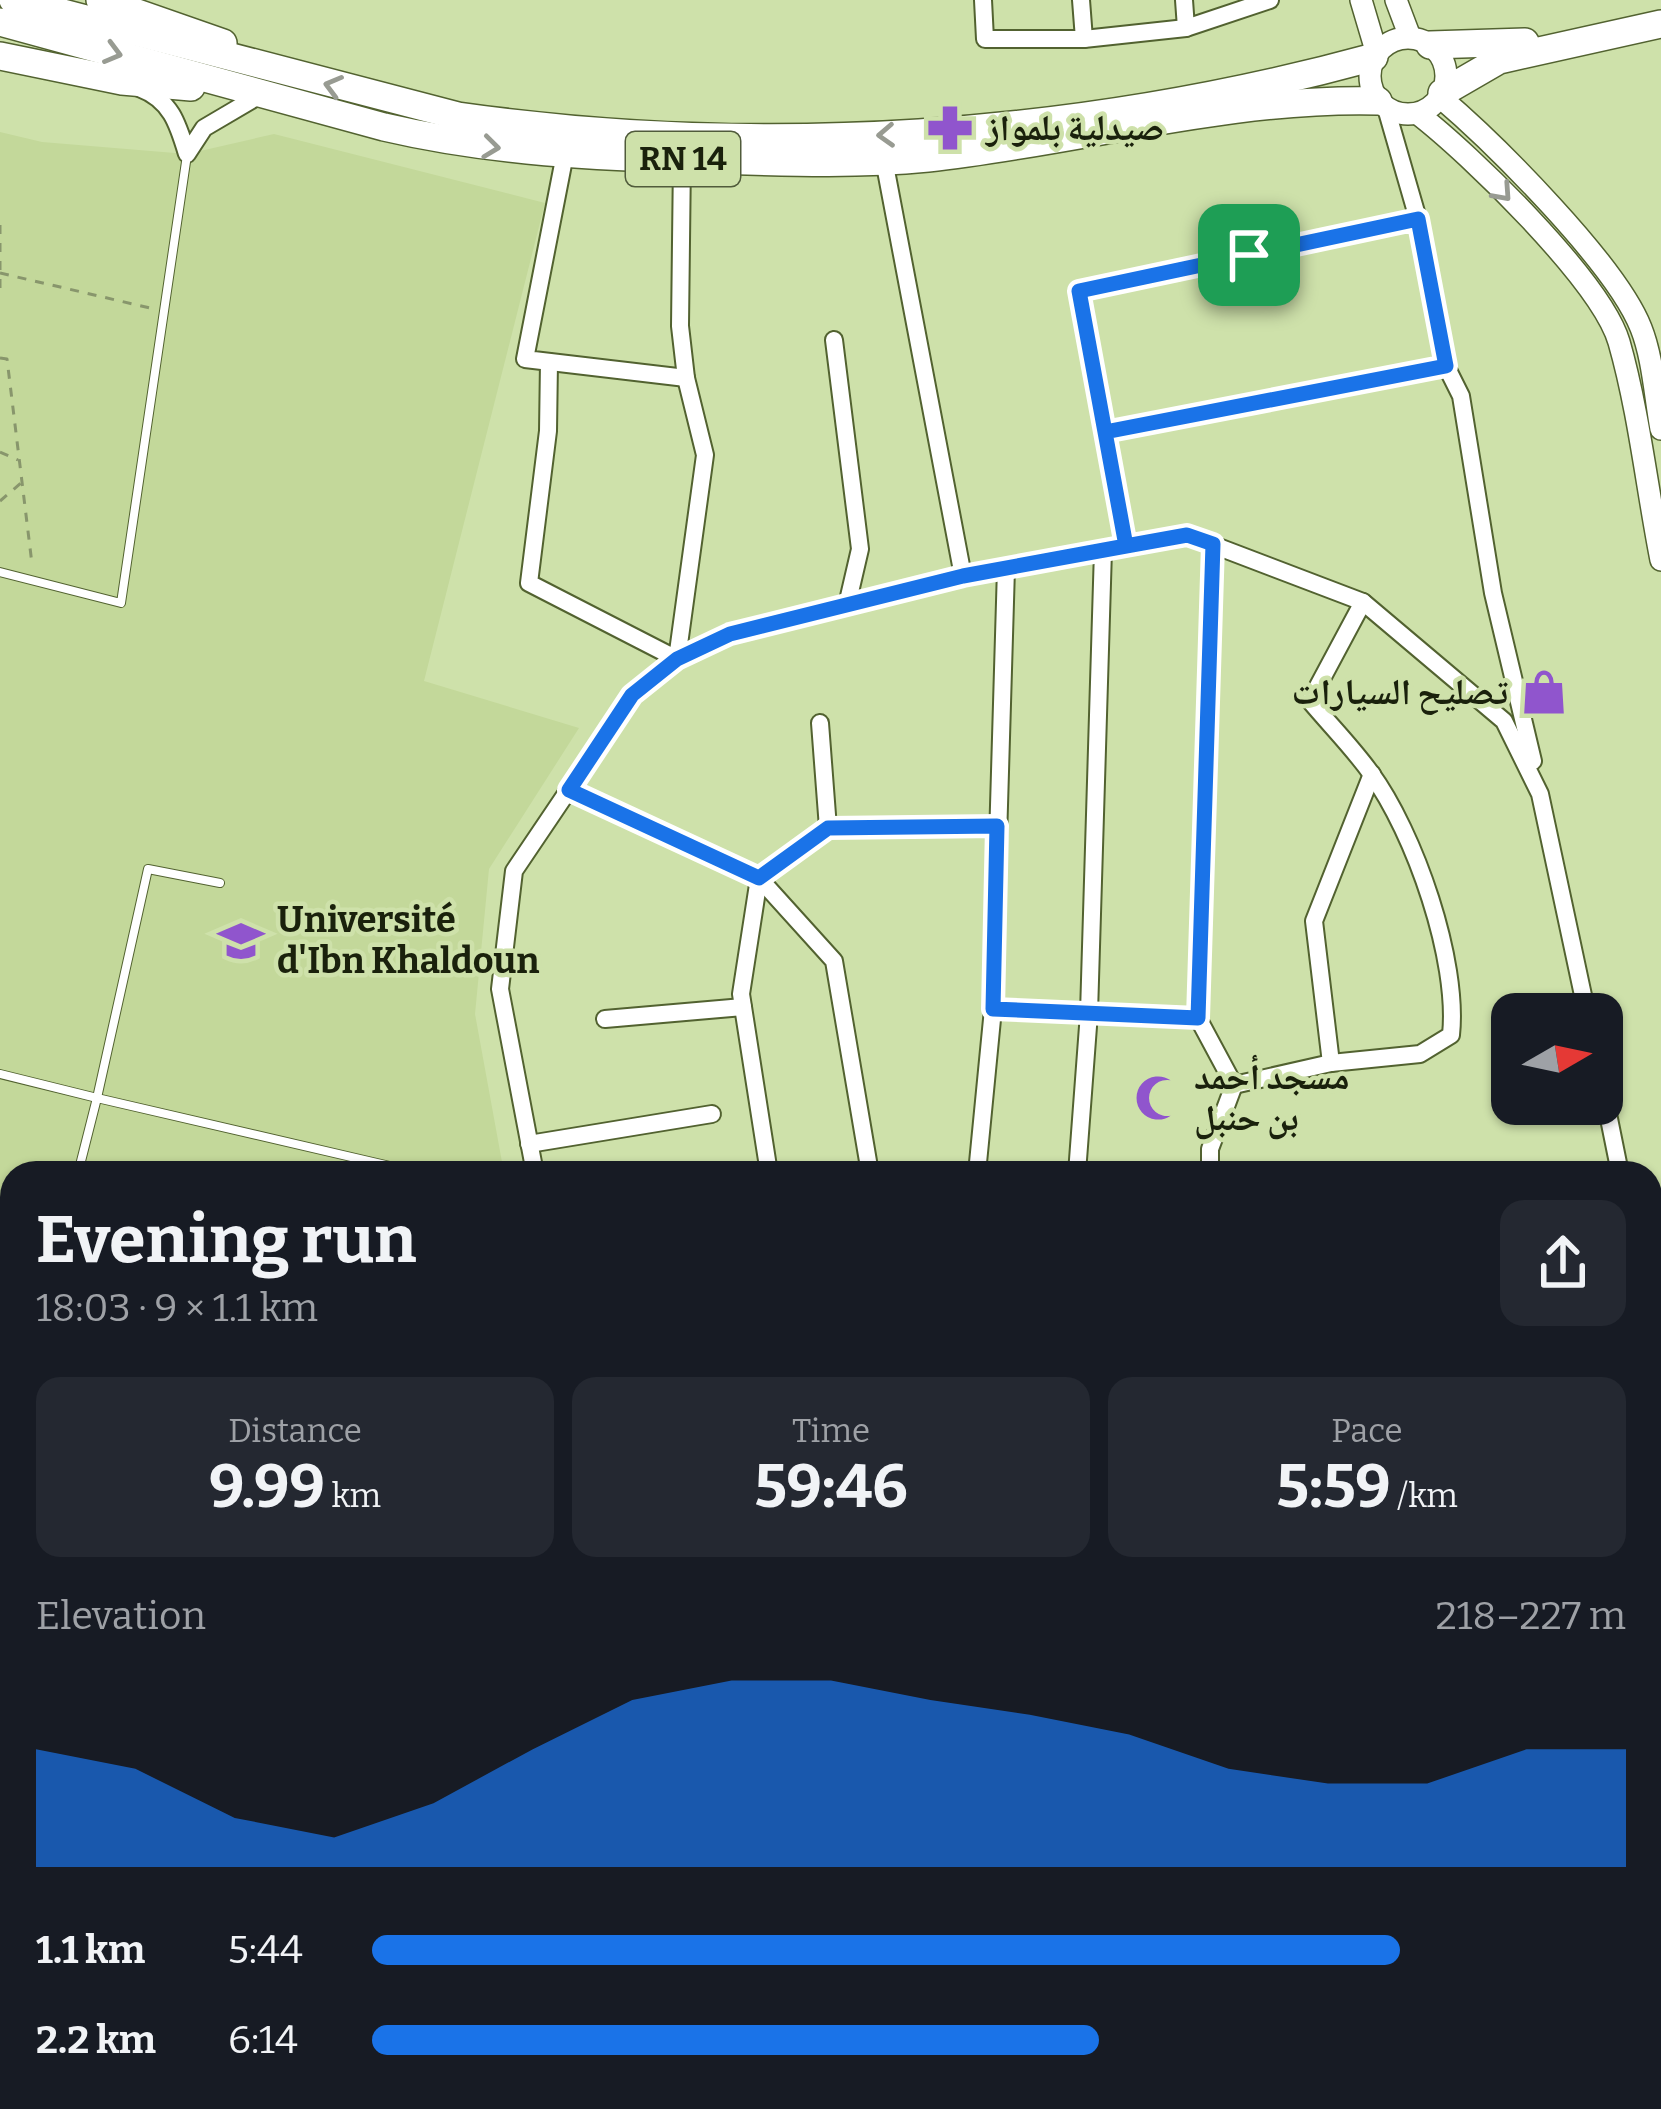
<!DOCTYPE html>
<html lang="en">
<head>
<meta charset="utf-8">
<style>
	:root { --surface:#171b24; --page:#242831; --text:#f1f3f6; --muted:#9ea1a6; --accent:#1a73e8 }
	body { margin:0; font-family:Bitter,"Noto Naskh Arabic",serif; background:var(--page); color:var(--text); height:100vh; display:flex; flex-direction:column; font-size:45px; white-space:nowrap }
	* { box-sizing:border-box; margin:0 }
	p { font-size:39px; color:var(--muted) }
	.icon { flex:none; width:66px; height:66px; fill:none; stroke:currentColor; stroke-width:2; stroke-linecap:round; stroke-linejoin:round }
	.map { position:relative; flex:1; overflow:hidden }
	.details { position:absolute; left:0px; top:1161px; width:1662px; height:948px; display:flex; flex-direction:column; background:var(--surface); border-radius:36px 36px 0 0; box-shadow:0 3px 9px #0004 }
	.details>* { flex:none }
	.needle { width:78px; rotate:81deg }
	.fabs { position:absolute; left:1491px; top:993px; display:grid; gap:24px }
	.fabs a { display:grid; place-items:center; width:132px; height:132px; border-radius:24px; background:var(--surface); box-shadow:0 3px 9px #0004; font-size:60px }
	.pin { position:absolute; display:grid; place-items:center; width:102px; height:102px; color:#fff; margin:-51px; border-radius:24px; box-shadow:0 6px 18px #0006 }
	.round { display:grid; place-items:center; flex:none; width:126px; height:126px; border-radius:24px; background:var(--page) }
	.overview { display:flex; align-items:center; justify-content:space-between; height:204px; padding:0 36px }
	h1 { font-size:66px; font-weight:700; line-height:90px }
	.figures { display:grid; grid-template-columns:repeat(3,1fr); gap:18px; height:204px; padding:12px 36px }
	.figures div { display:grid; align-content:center; border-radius:24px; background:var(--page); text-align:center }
	.figures b { font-size:60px; font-weight:700 }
	.figures small { font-size:33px; font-weight:400 }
	.figures p { font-size:33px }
	.chart { height:336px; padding:24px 36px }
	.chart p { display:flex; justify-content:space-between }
	.chart svg { width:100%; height:216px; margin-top:12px; fill:var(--accent); opacity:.7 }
	ul { padding:0 36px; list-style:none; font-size:39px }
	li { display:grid; grid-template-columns:192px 144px 1fr; align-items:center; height:90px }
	li i { height:30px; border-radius:15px; background:var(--accent) }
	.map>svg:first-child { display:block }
	.built { fill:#c3d89a }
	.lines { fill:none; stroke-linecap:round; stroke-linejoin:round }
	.service-casing { stroke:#526230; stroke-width:10 }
	.minor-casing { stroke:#526230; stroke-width:20 }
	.tertiary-casing { stroke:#526230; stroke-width:24 }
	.secondary-casing { stroke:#526230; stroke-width:27 }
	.primary-casing { stroke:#526230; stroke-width:30 }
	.trunk-casing { stroke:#526230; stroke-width:30 }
	.path { stroke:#88966c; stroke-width:3; stroke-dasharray:9 9; stroke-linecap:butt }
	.service { stroke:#fff; stroke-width:8 }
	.minor { stroke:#fff; stroke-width:16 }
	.tertiary { stroke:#fff; stroke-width:21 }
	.secondary { stroke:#fff; stroke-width:24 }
	.primary { stroke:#fff; stroke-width:27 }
	.trunk { stroke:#fff; stroke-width:27 }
	.oneway { stroke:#989b92 }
	.route-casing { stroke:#fff; stroke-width:24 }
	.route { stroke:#1a73e8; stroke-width:15 }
	.labels { text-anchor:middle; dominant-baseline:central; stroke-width:9; stroke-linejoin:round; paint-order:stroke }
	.shield { fill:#cee1aa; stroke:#505b3b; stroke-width:3 }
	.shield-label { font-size:33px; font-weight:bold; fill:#1a210c }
	.poi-label { font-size:36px; font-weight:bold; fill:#1a210c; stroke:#cee1aa; text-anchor:start }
</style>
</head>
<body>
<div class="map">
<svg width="1661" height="2109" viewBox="0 0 1661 2109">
	<rect width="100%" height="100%" fill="#cee1aa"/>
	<polygon class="built" points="0,132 42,142 187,154 274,134 545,203 424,681 579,728 489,869 475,1014 504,1173 12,1173 12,1864 0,1873"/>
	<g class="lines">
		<g class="service-casing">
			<g id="service">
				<polyline points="0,572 121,603 187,155"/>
				<polyline points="0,1074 97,1098 148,869 220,883"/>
				<polyline points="78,1173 97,1098 420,1173"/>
				<polyline points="0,1596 4,1521 12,1480"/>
				<polyline points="0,1649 12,1679"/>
			</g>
		</g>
		<g class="minor-casing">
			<g id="minor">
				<polyline points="983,0 985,39 1084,39 1186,28 1270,0"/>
				<polyline points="1081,0 1084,39"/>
				<polyline points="1184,0 1186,28"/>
				<path d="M139,88C171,100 178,124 187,154L204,128L260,95"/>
				<polyline points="1386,108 1418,219 1446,366 1461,396 1493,593 1533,761"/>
				<polyline points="565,154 525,359 686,378"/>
				<polyline points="884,160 963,576"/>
				<polyline points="834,340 860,549 847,605"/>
				<polyline points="549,362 548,431 529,583 677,659 705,455 686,378 680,326 682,159"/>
				<polyline points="1105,432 1446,366"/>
				<polyline points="1126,546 1080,291 1418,219"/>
				<polyline points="820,723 828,828"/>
				<polyline points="569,791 759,878 834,961 870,1173"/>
				<polyline points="993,1009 1198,1018 1234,1085 1210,1149 1210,1173"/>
				<polyline points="1198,1018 1213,545"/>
				<polyline points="605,1019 743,1007"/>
				<polyline points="1331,1063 1314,921 1372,774"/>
				<polyline points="1602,1084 1620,1173"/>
				<path d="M1234,1085L1331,1063L1420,1054L1451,1035C1459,961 1415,833 1370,772C1352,747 1330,725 1310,701L1363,602"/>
				<polyline points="529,1144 712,1114"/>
				<polyline points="535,1173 500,989 514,871 632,696 677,659 730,634 963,576 1187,535 1363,602 1504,721 1540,794 1587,1014"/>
				<polyline points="769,1173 741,994 759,878 828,828 997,826"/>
				<polyline points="977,1173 993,1009 1006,568"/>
				<polyline points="1077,1173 1089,1013 1103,550"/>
				<polyline points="1650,1316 1661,1369"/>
				<polyline points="1650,1473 1661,1471"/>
				<polyline points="1650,1595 1661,1593"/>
				<polyline points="1650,1766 1661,1771"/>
				<polyline points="1650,1878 1661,1884"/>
				<polyline points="1650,1997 1661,1998"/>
				<polyline points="133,2097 142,2109"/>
				<polyline points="345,2097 347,2109"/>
				<polyline points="499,2097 502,2109"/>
				<polyline points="575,2097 578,2108"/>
				<polyline points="903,2097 906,2109"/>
				<polyline points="1136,2097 1138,2109"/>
				<polyline points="1422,2097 1423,2109"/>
				<polyline points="1613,2097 1661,2107"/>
			</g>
		</g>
		<g class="tertiary-casing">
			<g id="tertiary">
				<polyline points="1361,0 1377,54"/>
				<polyline points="1396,0 1410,37"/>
				<circle cx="1408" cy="76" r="38"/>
				<path d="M1440,97C1494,143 1616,264 1641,328C1653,358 1655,397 1661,429"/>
				<path d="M1418,114C1470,154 1601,281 1619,342C1639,412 1647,489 1661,560"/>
				<polyline points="711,2097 714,2109"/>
				<polyline points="1247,2097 1249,2109"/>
			</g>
		</g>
		<g class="secondary-casing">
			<g id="secondary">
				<polyline points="1650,1384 1661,1382"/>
				<polyline points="0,1908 12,1899"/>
			</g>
		</g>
		<g class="primary-casing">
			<g id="primary">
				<polyline points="1430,45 1525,42"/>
				<polyline points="1442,93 1499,60 1661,24"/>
			</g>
		</g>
		<g class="trunk-casing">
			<g id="trunk">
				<path d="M13,0L458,116C762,159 1078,138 1374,57"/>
				<polyline points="100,0 223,43"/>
				<path d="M0,22L384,127C491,152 599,157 709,160C782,162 855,165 928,158C1078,142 1226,97 1378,101"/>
				<polyline points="0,56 122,81 191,87"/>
			</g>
		</g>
		<g class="path">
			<polyline points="0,225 0,289"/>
			<polyline points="0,273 150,308"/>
			<polyline points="0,358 7,359 32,564"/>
			<polyline points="0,452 18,460"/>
			<polyline points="0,501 21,483"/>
		</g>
		<use href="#service" class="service"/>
		<use href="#minor" class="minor"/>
		<use href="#tertiary" class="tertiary"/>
		<use href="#secondary" class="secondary"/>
		<use href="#primary" class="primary"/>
		<use href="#trunk" class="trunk"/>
	</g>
	<defs><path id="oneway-chevron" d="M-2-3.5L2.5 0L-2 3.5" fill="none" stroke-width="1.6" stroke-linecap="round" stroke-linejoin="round" transform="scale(3)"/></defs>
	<g class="oneway">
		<use href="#oneway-chevron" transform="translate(113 53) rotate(15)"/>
		<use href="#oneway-chevron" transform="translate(333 86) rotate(-165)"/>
		<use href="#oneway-chevron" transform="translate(886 135) rotate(177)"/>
		<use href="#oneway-chevron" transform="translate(491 147) rotate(7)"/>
		<use href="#oneway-chevron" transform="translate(1503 193) rotate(48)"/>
	</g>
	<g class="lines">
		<g class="route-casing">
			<polyline id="route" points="1249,255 1079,291 1126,546 963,576 730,634 677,659 632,695 569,790 759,878 828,828 997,826 993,1009 1198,1018 1213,544 1187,535 1126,546 1105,432 1446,366 1418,219 1249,255"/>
		</g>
		<use href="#route" class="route"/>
	</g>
	<defs>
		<g id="pharmacy-bare" transform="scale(3.6)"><path d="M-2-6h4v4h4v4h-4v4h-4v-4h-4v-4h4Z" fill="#9055cd" stroke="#cee1aa" stroke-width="2.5" paint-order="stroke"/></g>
		<g id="shop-bare" transform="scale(3.6)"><path d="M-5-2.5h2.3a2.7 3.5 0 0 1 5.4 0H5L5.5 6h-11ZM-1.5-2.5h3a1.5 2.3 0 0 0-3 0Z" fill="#9055cd" stroke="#cee1aa" stroke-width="2.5" paint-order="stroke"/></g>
		<g id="university-bare" transform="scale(3.6)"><path d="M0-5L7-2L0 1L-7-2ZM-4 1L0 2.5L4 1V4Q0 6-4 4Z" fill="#9055cd" stroke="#cee1aa" stroke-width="2.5" paint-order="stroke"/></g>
		<g id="mosque-bare" transform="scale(3.6)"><path d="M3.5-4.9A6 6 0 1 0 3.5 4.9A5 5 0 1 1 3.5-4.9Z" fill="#9055cd" stroke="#cee1aa" stroke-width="2.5" paint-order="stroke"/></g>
	</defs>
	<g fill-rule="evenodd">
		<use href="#pharmacy-bare" x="950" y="128"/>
		<use href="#shop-bare" x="1544" y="692"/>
		<use href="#university-bare" x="241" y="941"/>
		<use href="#mosque-bare" x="1158" y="1098"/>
	</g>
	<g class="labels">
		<rect class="shield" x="626" y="132" width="114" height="54" rx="9"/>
		<g class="shield-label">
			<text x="683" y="159">RN 14</text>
		</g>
		<g class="poi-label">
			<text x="986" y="128">صيدلية بلمواز</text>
			<text x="1508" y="692" text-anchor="end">تصليح السيارات</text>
			<text x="277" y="920">Université<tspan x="277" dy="41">d'Ibn Khaldoun</tspan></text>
			<text x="1194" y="1077">مسجد أحمد<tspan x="1194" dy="41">بن حنبل</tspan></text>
		</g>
	</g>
</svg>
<div class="fabs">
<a><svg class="needle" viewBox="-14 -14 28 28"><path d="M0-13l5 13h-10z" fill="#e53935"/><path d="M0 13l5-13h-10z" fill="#9ea1a6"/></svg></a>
</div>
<div class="pin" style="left:1249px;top:255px;background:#1e9e55"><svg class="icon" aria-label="arrive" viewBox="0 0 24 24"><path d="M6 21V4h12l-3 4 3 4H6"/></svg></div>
<section class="details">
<div class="overview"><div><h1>Evening run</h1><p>18:03 · 9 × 1.1 km</p></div><a class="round"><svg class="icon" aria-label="share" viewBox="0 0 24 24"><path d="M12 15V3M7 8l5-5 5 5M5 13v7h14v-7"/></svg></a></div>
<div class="figures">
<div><p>Distance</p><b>9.99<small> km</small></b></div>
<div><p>Time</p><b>59:46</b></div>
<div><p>Pace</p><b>5:59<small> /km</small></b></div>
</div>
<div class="chart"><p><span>Elevation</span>218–227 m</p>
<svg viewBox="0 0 160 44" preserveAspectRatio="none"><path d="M0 44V20L10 24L20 34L30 38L40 31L50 20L60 10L70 6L80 6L90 10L100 13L110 17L120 24L130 27L140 27L150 20L160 20V44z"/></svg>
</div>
<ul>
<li><b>1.1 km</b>5:44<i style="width:82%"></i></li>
<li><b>2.2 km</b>6:14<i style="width:58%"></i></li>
</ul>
</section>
</div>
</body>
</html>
